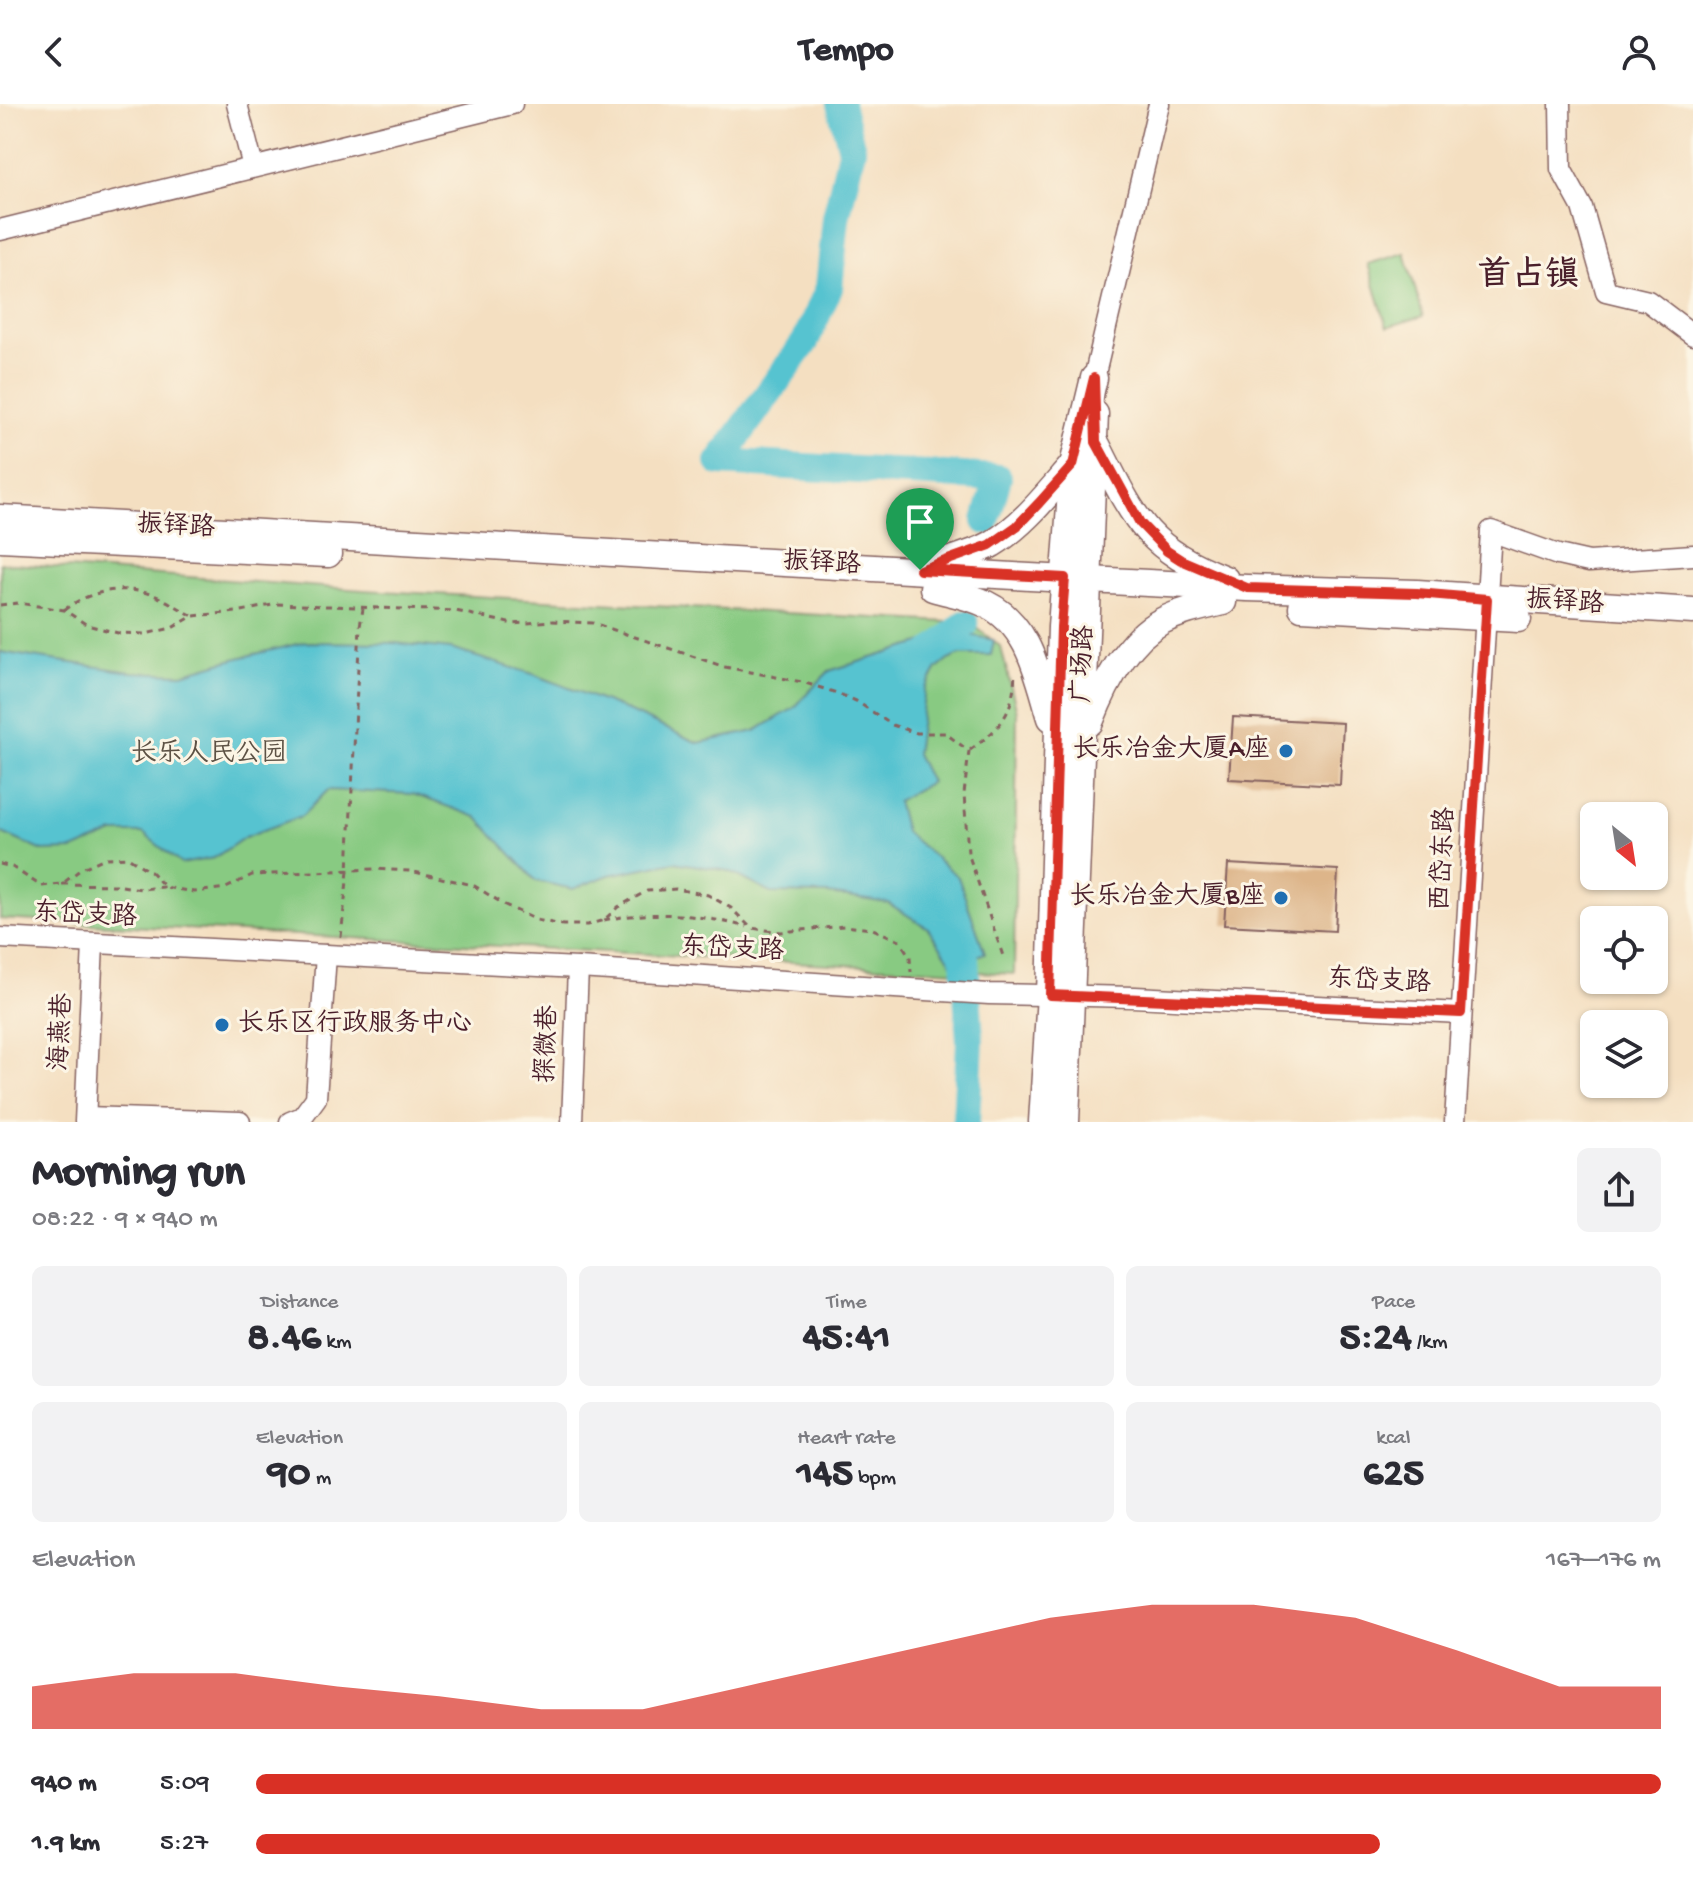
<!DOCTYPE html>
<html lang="en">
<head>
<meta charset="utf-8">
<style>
	:root { --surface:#fff; --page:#f2f2f3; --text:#2b2b33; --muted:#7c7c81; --accent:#d93025 }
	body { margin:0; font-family:"Gochi Hand","LXGW WenKai TC",sans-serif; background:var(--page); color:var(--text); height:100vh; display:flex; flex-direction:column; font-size:30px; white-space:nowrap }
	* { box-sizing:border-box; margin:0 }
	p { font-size:26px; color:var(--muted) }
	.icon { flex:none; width:44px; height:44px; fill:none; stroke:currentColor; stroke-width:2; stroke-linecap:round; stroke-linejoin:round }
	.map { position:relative; height:1018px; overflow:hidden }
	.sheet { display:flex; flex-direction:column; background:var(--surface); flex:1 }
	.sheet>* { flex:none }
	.needle { width:52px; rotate:150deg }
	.fabs { position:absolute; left:1580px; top:698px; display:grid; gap:16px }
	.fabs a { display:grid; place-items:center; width:88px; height:88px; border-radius:12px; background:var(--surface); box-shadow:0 2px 6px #0004; font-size:40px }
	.pin { position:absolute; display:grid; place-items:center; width:68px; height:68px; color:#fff; margin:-82px -34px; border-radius:50% 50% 50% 0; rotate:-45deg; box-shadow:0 0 8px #0007 }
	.pin .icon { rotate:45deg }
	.round { display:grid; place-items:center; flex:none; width:84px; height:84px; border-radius:12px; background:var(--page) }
	.headline { display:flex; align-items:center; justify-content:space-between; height:136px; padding:0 32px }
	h1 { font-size:44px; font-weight:700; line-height:60px }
	.figures { display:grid; grid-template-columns:repeat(3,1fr); gap:12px; height:136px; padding:8px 32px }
	.figures div { display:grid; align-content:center; border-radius:12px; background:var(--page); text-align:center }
	.figures b { font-size:40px; font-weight:700 }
	.figures small { font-size:22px; font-weight:400 }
	.figures p { font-size:22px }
	.chart { height:224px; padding:16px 32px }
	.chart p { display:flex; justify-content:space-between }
	.chart svg { width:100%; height:144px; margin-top:8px; fill:var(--accent); opacity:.7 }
	ul { padding:0 32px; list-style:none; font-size:26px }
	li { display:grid; grid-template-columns:128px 96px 1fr; align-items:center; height:60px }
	li i { height:20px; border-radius:10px; background:var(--accent) }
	header { display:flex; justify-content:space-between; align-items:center; height:104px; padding:0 32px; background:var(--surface); font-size:36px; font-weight:700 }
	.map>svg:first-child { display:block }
	.green { fill:#88ca82; stroke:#697456; stroke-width:2 }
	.water { fill:#57c3d0; stroke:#50717e; stroke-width:2 }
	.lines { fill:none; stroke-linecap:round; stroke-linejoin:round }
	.river { stroke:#57c3d0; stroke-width:28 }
	.building { fill:#ddb58a }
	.minor-casing { stroke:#866260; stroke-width:23 }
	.major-casing { stroke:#866260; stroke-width:29 }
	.path { stroke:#866260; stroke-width:3; stroke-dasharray:6 6; stroke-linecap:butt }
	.minor { stroke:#fff; stroke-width:20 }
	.major { stroke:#fff; stroke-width:26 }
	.route-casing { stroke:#fff; stroke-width:16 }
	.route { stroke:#d93025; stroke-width:10 }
	.poi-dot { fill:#1f6fb2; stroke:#fcf5e5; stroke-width:3 }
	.labels { text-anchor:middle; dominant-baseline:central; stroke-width:6; stroke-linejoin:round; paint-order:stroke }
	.street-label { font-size:26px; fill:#4a1f2b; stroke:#fcf5e5 }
	.poi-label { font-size:26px; fill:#4a1f2b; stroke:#fcf5e5; text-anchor:end }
	.park-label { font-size:26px; fill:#5d5245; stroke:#fcf5e5 }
	.district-label { font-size:34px; font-weight:bold; fill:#4a1f2b; stroke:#fcf5e5 }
</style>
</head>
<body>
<header><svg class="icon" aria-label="back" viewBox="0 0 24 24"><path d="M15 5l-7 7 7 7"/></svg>Tempo<svg class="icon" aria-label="person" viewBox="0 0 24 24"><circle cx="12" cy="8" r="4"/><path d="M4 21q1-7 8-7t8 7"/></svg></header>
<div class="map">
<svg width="1693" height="1018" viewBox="0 0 1693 1018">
	<rect width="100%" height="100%" fill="#fcf5e5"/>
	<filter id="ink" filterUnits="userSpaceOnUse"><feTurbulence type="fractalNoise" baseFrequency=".0125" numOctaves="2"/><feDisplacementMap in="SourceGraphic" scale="16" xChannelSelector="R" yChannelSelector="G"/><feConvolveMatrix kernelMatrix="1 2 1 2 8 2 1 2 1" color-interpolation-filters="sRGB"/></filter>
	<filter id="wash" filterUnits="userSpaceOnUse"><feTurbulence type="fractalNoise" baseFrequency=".006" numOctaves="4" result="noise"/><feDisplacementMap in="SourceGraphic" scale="32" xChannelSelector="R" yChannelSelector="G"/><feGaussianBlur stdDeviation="1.8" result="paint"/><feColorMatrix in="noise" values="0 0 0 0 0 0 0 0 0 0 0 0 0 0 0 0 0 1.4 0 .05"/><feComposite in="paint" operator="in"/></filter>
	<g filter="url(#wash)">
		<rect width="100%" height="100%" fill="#f4dfc1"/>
		<g class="green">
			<polygon points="1405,149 1423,212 1387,223 1368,160"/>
			<polygon points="0,459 363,486 948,518 977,524 1001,543 1017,608 1014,870 0,815"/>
		</g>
		<polygon class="water" points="957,528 994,536 991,551 960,551 948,556 937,565 925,585 916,650 930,678 897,697 905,728 958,773 985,849 953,861 928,824 888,799 828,790 771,789 729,767 674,758 609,771 573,785 536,777 477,713 413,690 328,686 302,712 245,733 214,754 181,760 143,729 114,729 73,746 43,747 0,728 0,548 131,568 182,570 234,555 306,538 394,539 451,545 533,570 621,604 698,639 755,627 794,604 829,567"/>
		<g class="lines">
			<g class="river">
				<polyline points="840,0 852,45 836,114 829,184 805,238 719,358 998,374 986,417"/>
				<polyline points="928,552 965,520"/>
				<polyline points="949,824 965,854 970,937 966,1018"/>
			</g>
		</g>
		<g id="blocks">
			<g class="building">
				<polygon points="1233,613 1343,619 1340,681 1229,675"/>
				<polygon points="1228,760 1338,766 1335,827 1224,821"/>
			</g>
		</g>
	</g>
	<g filter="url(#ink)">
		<use href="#blocks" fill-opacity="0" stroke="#866260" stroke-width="2"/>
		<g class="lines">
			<g class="minor-casing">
				<g id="minor">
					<polyline points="237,0 253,63"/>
					<polyline points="1560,0 1561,65 1582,103 1606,187 1648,197 1693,231"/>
					<polyline points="0,126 512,0"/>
					<polyline points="1094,274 1159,0"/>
					<polyline points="0,834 578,864 989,890 1135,893 1461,909"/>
					<polyline points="86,1013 240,1018"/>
					<polyline points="85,1018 93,840"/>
					<polyline points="290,1018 302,1013 316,994 326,851"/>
					<polyline points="572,1018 578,864"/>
					<polyline points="1455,1018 1491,427 1558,451 1589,458 1693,451"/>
				</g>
			</g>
			<g class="major-casing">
				<g id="major">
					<path d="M1097,341C1134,414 1145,444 1225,475"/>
					<polyline points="0,414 1030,473 1247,484 1417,489 1693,507"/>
					<polyline points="0,434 328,450"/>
					<path d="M933,462C952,455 974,450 992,440C1024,421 1048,389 1073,361"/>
					<path d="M933,484C950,489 970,492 986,500C1030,521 1038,572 1051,614"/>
					<polyline points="1302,503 1518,515"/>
					<path d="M1090,618C1104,582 1126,536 1162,517C1181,507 1202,503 1223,498"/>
					<polyline points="1042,1018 1050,891 1061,523 1073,361 1094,274"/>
					<polyline points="1066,1018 1095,310"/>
				</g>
			</g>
			<g class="path">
				<polyline points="0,501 18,499 64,506 87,521 118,529 145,530 172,524 193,512 237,508 277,500 456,507 513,520 552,517 593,519 725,563 802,578 837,589 856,597 892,621 917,629 945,629 969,647 964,690 968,749 1003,852"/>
				<path d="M64,506C89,487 123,480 153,491C167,496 180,505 193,512"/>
				<path d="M970,646C1003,622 1013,610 1015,568"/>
				<polyline points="0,760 12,763 41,782 62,780 81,765 105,754 128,753 152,769 165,783 194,788 226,784 252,771 374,765 410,767 473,781 505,801 536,816 563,821 587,821 604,816 618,803 647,787 676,785 708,791 731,804 751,824 781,828 844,822 873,825 900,837 910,853 911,868"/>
				<polyline points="62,780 115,781 141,785 165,783"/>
				<path d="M604,816C656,806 696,810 747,823"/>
				<polyline points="341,833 348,767 360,522 363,505"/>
			</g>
			<use href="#minor" class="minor"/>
			<use href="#major" class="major"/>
		</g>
	</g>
	<g class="lines" filter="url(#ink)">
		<g class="route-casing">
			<polygon id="route" points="1094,274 1096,338 1140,419 1167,447 1181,456 1247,484 1417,489 1487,495 1461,909 1050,891 1061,523 1065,474 920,466 990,441 1017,422 1039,399 1073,361"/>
		</g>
		<use href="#route" class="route"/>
	</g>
	<g class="poi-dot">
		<circle cx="1286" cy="647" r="8"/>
		<circle cx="1281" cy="794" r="8"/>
		<circle cx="222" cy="921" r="8"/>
	</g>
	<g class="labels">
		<g class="street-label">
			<text transform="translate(176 424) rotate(3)">振铎路</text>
			<text transform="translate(822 461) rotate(3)">振铎路</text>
			<text transform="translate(1565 500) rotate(4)">振铎路</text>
			<text transform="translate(1085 560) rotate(-88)">广场路</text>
			<text transform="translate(1445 755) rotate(-87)">西岱东路</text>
			<text transform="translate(85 813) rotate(3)">东岱支路</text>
			<text transform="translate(732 847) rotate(3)">东岱支路</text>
			<text transform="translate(1379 879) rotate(3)">东岱支路</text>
			<text transform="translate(63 928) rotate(-87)">海燕巷</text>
			<text transform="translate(549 940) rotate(-88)">探微巷</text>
		</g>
		<g class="poi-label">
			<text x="1270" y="647">长乐冶金大厦A座</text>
			<text x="1265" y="794">长乐冶金大厦B座</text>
			<text x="238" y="921" text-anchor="start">长乐区行政服务中心</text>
		</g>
		<g class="park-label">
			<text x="209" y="651">长乐人民公园</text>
		</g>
		<g class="district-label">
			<text x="1528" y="174">首占镇</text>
		</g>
	</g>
</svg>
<div class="fabs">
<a><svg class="needle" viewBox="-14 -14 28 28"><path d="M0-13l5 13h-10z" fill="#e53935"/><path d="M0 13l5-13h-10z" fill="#7c7c81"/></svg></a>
<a><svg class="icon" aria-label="locate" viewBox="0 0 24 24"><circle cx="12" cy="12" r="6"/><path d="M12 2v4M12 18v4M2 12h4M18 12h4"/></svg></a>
<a><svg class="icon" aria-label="layers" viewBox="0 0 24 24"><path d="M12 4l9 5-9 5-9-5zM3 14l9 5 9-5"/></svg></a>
</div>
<div class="pin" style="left:920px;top:466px;background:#1e9e55"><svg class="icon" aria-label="arrive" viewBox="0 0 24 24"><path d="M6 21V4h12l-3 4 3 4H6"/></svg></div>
</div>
<section class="sheet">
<div class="headline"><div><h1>Morning run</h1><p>08:22 · 9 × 940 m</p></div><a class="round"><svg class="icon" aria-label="share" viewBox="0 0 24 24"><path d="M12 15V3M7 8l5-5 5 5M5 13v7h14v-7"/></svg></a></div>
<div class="figures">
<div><p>Distance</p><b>8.46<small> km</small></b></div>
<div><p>Time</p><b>45:41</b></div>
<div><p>Pace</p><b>5:24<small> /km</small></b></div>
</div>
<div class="figures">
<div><p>Elevation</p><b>90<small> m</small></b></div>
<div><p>Heart rate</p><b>145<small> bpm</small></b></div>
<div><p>kcal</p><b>625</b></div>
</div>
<div class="chart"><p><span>Elevation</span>167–176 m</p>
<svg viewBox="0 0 160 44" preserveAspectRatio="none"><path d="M0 44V31L10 27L20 27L30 31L40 34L50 38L60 38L70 31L80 24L90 17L100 10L110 6L120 6L130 10L140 20L150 31L160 31V44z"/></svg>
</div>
<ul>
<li><b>940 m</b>5:09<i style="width:100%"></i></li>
<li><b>1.9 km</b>5:27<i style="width:80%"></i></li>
</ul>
</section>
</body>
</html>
